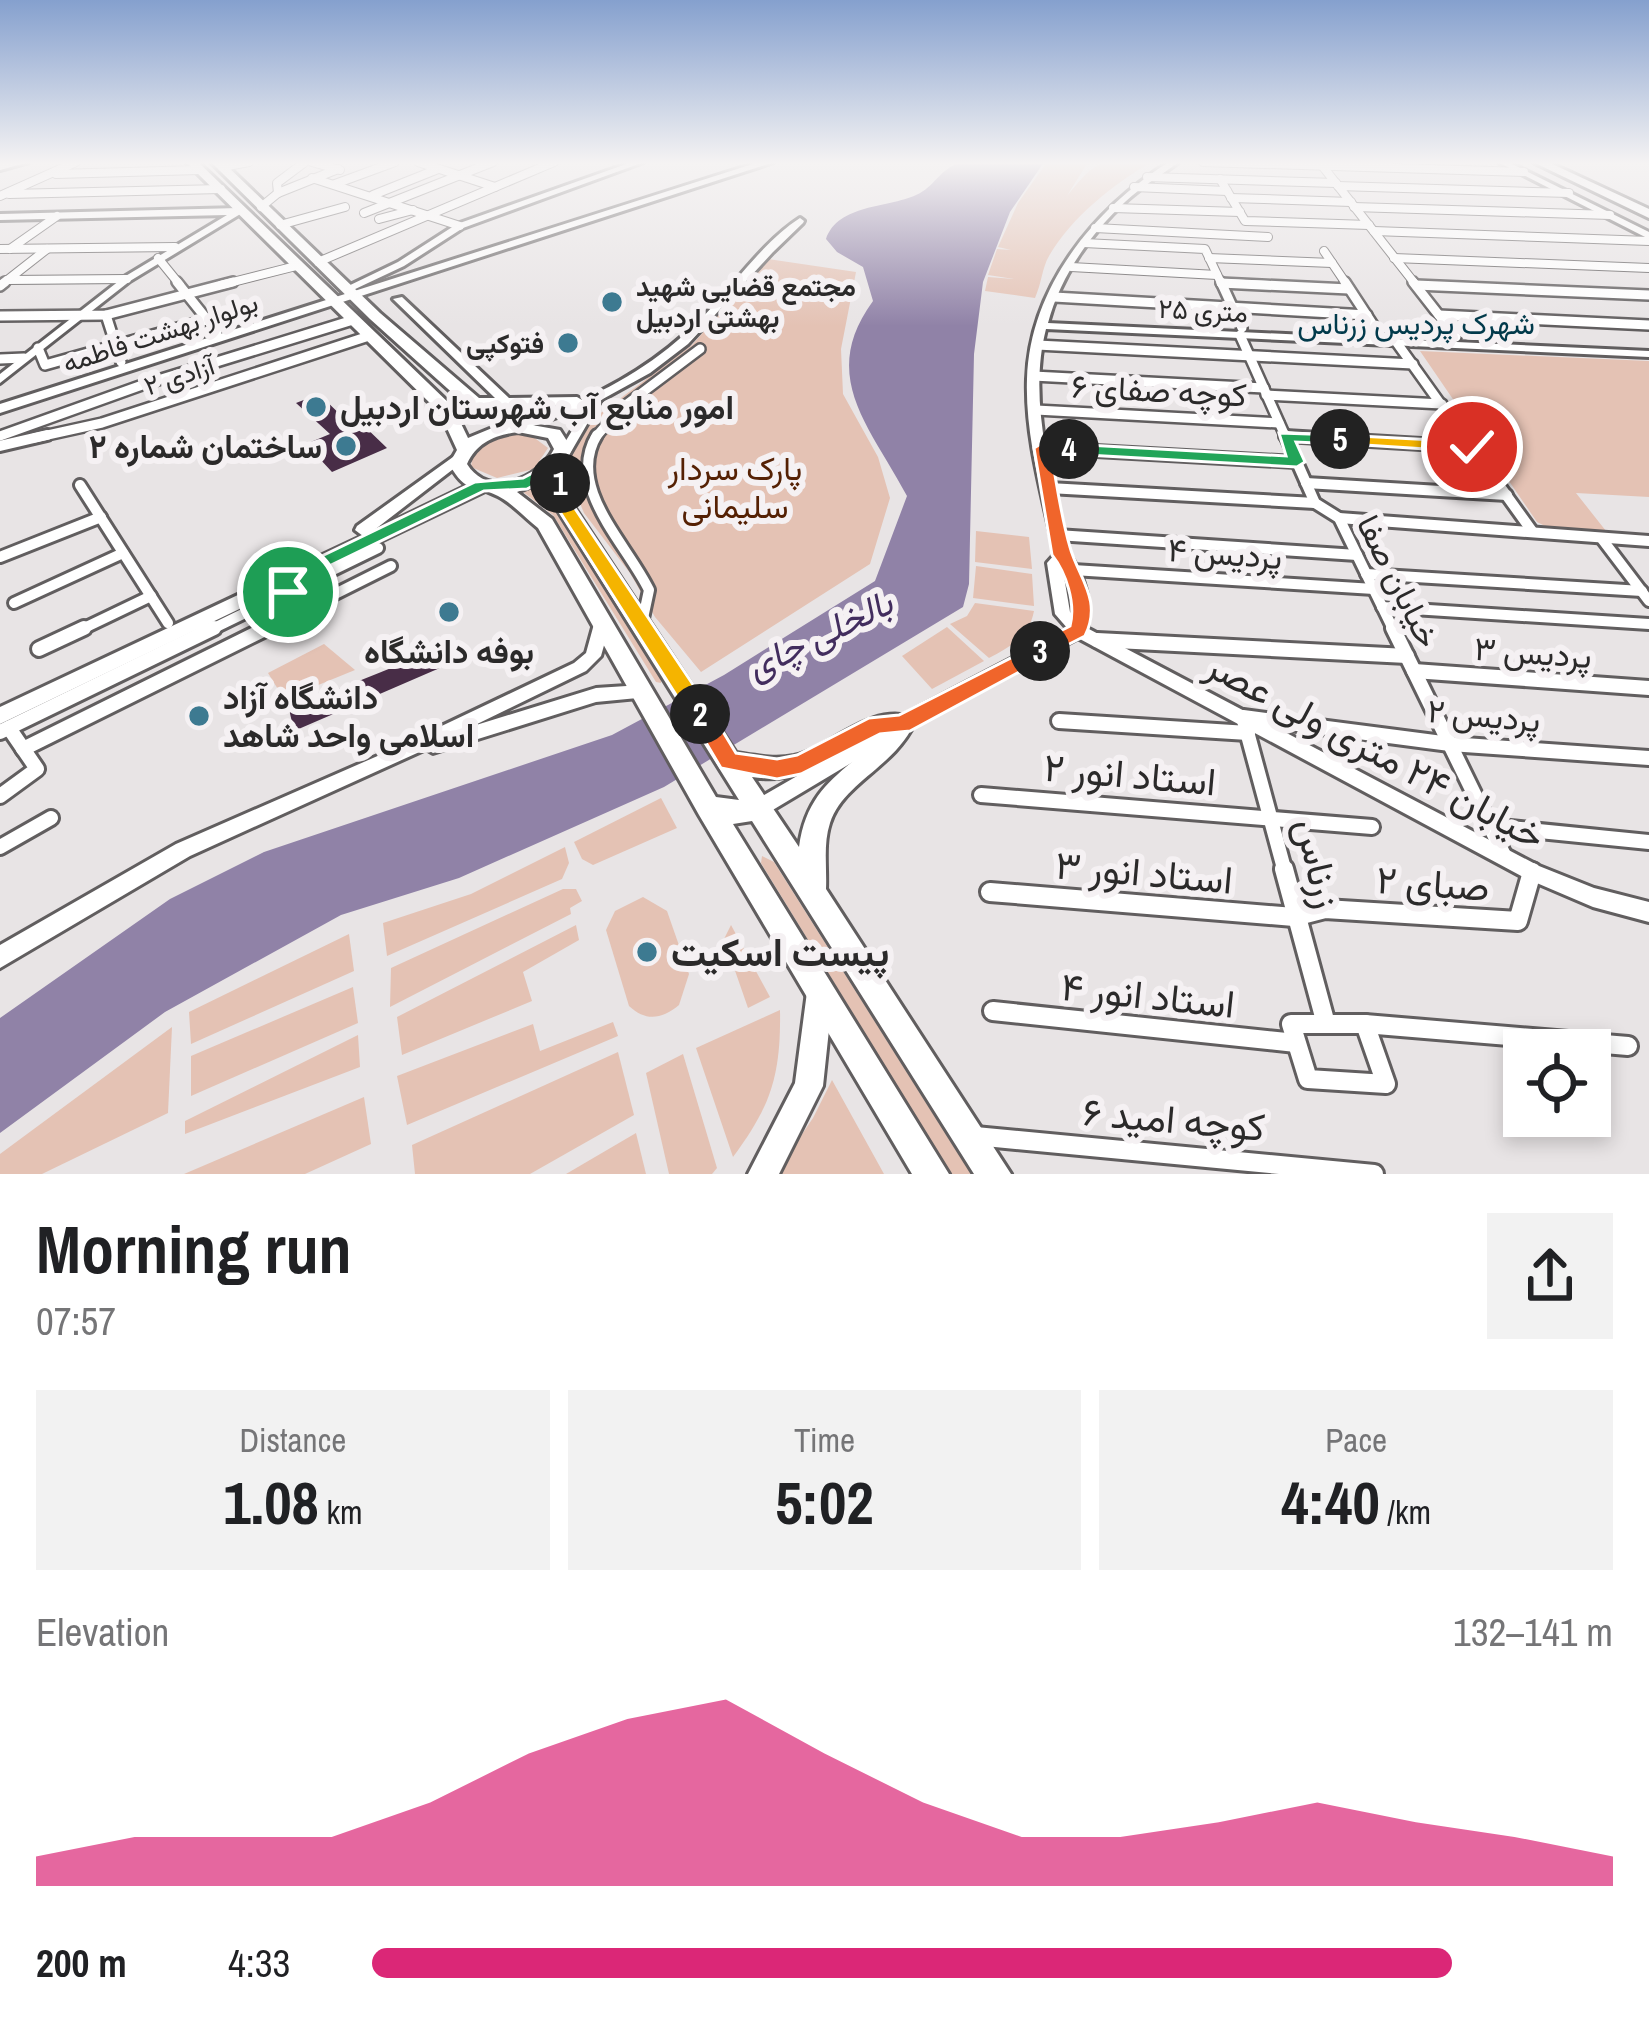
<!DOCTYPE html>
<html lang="en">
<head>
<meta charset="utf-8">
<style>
	:root { --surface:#fff; --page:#f2f2f2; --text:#202124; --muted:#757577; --accent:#db2777 }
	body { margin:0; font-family:"Archivo Narrow",Vazirmatn,sans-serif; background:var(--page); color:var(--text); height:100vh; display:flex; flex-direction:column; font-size:45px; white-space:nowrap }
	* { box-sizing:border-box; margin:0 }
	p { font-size:39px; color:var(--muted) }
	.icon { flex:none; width:66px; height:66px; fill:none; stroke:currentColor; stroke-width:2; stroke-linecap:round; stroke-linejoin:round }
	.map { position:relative; height:1174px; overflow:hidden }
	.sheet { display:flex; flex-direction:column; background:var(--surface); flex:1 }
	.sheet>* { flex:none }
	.controls { position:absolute; left:1503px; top:1029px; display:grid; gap:24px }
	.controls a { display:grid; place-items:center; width:108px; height:108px; border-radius:0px; background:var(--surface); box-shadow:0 6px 18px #0003; font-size:60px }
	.pin { position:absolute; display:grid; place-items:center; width:102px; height:102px; color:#fff; margin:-51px; border:6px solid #fff; border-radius:50%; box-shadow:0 3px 12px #0007 }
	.km { position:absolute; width:60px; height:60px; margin:-30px; border-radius:50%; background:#222; color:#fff; font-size:33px; line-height:60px; text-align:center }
	.round { display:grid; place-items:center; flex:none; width:126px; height:126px; border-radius:0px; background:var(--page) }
	.headline { display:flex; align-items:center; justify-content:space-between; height:204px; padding:0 36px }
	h1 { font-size:66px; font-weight:800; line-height:90px }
	.metrics { display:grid; grid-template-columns:repeat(3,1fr); gap:18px; height:204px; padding:12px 36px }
	.metrics div { display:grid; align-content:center; border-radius:0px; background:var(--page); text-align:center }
	.metrics b { font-size:60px; font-weight:800 }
	.metrics small { font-size:33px; font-weight:400 }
	.metrics p { font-size:33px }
	.chart { height:336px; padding:24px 36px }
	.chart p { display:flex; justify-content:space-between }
	.chart svg { width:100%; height:216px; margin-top:12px; fill:var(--accent); opacity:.7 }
	ul { padding:0 36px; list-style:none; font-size:39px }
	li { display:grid; grid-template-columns:192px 144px 1fr; align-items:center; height:90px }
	li i { height:30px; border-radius:15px; background:var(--accent) }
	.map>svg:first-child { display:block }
	.green { fill:#e4c2b4 }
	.water { fill:#9082a7 }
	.building { fill:#482d47 }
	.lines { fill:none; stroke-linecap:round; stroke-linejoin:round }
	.minor-far4-casing { stroke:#615e5f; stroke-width:10 }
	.minor-far3-casing { stroke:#615e5f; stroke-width:14 }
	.minor-far2-casing { stroke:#615e5f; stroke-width:16 }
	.minor-far1-casing { stroke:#615e5f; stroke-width:20 }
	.minor-casing { stroke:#615e5f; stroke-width:24 }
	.tertiary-casing { stroke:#615e5f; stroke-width:6 }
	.secondary-casing { stroke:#615e5f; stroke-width:6 }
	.primary-casing { stroke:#615e5f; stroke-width:6 }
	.trunk-casing { stroke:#615e5f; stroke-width:6 }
	.minor-far4 { stroke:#fff; stroke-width:8 }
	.minor-far3 { stroke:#fff; stroke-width:9 }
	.minor-far2 { stroke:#fff; stroke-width:10 }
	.minor-far1 { stroke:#fff; stroke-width:14 }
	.minor { stroke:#fff; stroke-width:18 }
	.tertiary { fill:#fff; fill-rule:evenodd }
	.secondary { fill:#fff; fill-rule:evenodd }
	.primary { fill:#fff; fill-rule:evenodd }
	.trunk { fill:#fff; fill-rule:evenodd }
	.split-1 { fill:#22a559; stroke:#fff; stroke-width:3 }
	.split-2 { fill:#f5b400; stroke:#fff; stroke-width:3 }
	.split-3 { fill:#f0652b; stroke:#fff; stroke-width:3 }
	.split-4 { fill:#f0652b; stroke:#fff; stroke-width:3 }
	.split-5 { fill:#22a559; stroke:#fff; stroke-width:3 }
	.split-6 { fill:#f5b400; stroke:#fff; stroke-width:3 }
	.poi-dot { fill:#3d7a91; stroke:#f5f1f3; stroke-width:4.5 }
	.labels { text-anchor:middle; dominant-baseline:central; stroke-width:12; stroke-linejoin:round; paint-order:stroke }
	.far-poi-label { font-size:27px; font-weight:bold; fill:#2b2a2a; stroke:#f5f1f3; text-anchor:start }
	.far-street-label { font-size:27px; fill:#2b2a2a; stroke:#f5f1f3 }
	.far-neighbourhood-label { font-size:30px; fill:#023a4b; stroke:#f5f1f3 }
	.street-label { font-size:33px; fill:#2b2a2a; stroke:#f5f1f3 }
	.poi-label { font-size:33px; font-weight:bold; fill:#2b2a2a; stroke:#f5f1f3; text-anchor:start }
	.park-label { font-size:33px; fill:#552104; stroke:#f5f1f3 }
	.water-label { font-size:36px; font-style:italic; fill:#422d5e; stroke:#f5f1f3 }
	.near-street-label { font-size:39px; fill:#2b2a2a; stroke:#f5f1f3 }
	.near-poi-label { font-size:39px; font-weight:bold; fill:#2b2a2a; stroke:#f5f1f3; text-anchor:start }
</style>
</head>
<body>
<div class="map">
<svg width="1649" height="1174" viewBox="0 0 1649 1174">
	<rect width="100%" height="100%" fill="#e8e4e5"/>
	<g class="green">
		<path d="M1047,162H1088L1067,196C1102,152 1099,166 1152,162C1114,183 1071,218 1049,256C1042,268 1042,282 1035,298L985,291L988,277L1014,279L988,275L997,249L1011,250L998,247L1018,203Z"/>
		<polygon points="768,259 856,272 841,349 843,394 878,457 890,498 870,564 701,672 655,617 630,573 584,513 570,479 571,457 574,442 590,421 692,345"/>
		<polygon points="1420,351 1649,361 1649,497 1576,493 1606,531 1547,527 1537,522"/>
		<polygon points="528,433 548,448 534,469 497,478 471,467 473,452 490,438"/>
		<polygon points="547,480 556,511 661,674 661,683 656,682 553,515 522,491"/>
		<polygon points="976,531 1029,537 1032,569 975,562"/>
		<polygon points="976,566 1032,574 1034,606 973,598"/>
		<path d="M975,603L1034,611C1029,637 1011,646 989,658L950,624L967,616Z"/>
		<polygon points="947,627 984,661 932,689 902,656"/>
		<polygon points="324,644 355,670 284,699 268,673"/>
		<polygon points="661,798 677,828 593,865 582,859 574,842"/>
		<polygon points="565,847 569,863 562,879 387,956 383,923 471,894"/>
		<polygon points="762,856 774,862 971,1174 951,1174 761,863"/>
		<polygon points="563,889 576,889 582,901 570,908 571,914 390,1007 391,968"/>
		<path d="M643,897L667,911L689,974L679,1005C662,1019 646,1022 629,1006L606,930L615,911Z"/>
		<polygon points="576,925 579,940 523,972 532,1001 402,1055 397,1017"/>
		<polygon points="731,925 770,997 748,1008 724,939"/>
		<polygon points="349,934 354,971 191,1044 189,1012"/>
		<polygon points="353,987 358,1023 191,1096 191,1056"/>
		<path d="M780,1010C781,1075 771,1106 733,1157L696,1048Z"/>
		<polygon points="613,1022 618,1036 407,1125 397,1076 533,1024 540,1051"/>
		<polygon points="172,1027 168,1113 42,1174 0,1174 0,1154"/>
		<polygon points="358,1035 360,1067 185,1134 185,1121"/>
		<polygon points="618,1052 634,1115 530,1174 415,1174 412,1145"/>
		<polygon points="683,1054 717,1168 712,1174 669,1174 646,1073"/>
		<polygon points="832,1080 884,1174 775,1174 813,1118"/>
		<polygon points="364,1097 371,1144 305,1174 184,1174"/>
		<polygon points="636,1133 646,1174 566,1174"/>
	</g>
	<path class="water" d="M961,162H1044L1010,212L983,282L974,354L969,584L963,607L664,787L459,878L341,915L165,1012L0,1133V1018L170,899L264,852L612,735L724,675L875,581L907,496C870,426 818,376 873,301L863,267L837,252L826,239C838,204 888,208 916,195C935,187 938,170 961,162Z"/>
	<g class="building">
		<polygon points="319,394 351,425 360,422 387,448 332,472 306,444 330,434 296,403"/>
		<polygon points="456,642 463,658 294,731 289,709"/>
	</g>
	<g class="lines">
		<g class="minor-far4-casing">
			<g id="minor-far4">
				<polyline points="312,162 340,170"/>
				<polyline points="418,162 495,187"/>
				<polyline points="1203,162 1524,172"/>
				<polyline points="1320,163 1416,285"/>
				<polyline points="222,167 249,162"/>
				<polyline points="56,174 199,170"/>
				<polyline points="1147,177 1336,183"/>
				<polyline points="312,178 460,226"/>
				<polyline points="1220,179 1245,221 1369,225"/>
				<polyline points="335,184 395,162"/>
				<polyline points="1338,186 1569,193"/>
				<polyline points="1134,187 1227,191"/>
				<polyline points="278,193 277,183 305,162"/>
				<polyline points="9,194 221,189"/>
				<polyline points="373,195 438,169"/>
				<polyline points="0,196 76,162"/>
				<polyline points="1231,198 1351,202"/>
				<polyline points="261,207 278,193 338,169"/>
				<polyline points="1354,207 1610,215"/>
				<polyline points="1113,208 1240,212"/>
				<polyline points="364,213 493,162"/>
				<polyline points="379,219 413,210"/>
				<polyline points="280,225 345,207"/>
				<polyline points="1095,228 1268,237"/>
				<polyline points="1374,231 1649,241"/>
				<polyline points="1084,243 1205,249 1222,285"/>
				<polyline points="0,249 175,247"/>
				<polyline points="10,249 57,216"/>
				<polyline points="1324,251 1347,285"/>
				<polyline points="158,258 180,285"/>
				<polyline points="1209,258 1332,263"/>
				<polyline points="1394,258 1649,268"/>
				<polyline points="318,262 554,162"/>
				<polyline points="1071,267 1217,275"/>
				<polyline points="7,280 127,279"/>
				<polyline points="1221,283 1271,285"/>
				<polyline points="1,285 47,249"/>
				<polyline points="221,285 296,266"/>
				<polyline points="1416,285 1424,285"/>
			</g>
		</g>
		<g class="minor-far3-casing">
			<g id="minor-far3">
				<polyline points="177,282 217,332"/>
				<polyline points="1221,282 1242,328"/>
				<polyline points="1345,282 1379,334"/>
				<polyline points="1413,282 1456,337"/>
				<polyline points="1221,283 1349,289"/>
				<polyline points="1416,285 1649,295"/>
				<polyline points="0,286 5,282"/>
				<polyline points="1054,297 1367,315"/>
				<polyline points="106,315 121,362"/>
				<polyline points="1439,315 1649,325"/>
				<polyline points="0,316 106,315 233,282"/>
				<polyline points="1240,335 1286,438"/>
				<polyline points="1397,343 1465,438"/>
				<polyline points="1037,345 1413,364"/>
				<polyline points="38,348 45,365 210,319"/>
				<polyline points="0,359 24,358"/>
				<polyline points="1033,376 1264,388"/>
				<polyline points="1266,395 1442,404"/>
				<polyline points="1036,410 1279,423"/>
				<polyline points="0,436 145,384 353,320"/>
				<polyline points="1285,436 1325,438"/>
				<polyline points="34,438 102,423 369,336"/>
				<polyline points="595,438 619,410 700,349"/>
			</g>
		</g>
		<g class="minor-far2-casing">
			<g id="minor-far2">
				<path d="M597,435C565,487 627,544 649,590L642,623"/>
				<polyline points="1285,435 1315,503 1339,518 1394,631"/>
				<polyline points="1463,435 1532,531"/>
				<polyline points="1285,436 1472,447"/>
				<polyline points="0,446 47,435"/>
				<polyline points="1042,448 1296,462"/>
				<polyline points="1306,483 1507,495"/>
				<polyline points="80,485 168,623"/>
				<polyline points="1049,488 1315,503"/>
				<polyline points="1339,518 1649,541"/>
				<polyline points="1057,535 1357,555"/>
				<polyline points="1602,539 1649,601"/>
				<polyline points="0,557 101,517"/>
				<polyline points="1073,570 1374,589"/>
				<polyline points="1366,574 1642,591"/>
				<polyline points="14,603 123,553"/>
				<polyline points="1382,607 1649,624"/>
				<polyline points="78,631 151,596"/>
				<polyline points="208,631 378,548"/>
				<polyline points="261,631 391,566"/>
			</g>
		</g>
		<g class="minor-far1-casing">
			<g id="minor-far1">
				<polyline points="1393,628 1504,855"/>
				<polyline points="1097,640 1407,656"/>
				<polyline points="39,649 84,628"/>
				<polyline points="1414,671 1649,688"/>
				<polyline points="1059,721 1248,733"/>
				<polyline points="0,732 214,628"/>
				<polyline points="23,749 267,628"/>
				<polyline points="981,795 1372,827"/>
				<polyline points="0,796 37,769 9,728"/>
				<polyline points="1490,826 1649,842"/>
				<polyline points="0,847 51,818"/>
				<polyline points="1285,872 1243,717 1450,744 1649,758"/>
			</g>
		</g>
		<g class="minor-casing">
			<g id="minor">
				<polyline points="1284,869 1326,1024"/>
				<polyline points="990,892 1294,917 1325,909 1518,921 1532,872"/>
				<polyline points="993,1011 1296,1043"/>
				<polygon points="1291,1024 1365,1024 1386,1084 1308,1079"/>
				<polyline points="1365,1024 1628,1046"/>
				<polyline points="975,1136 1374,1174"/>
			</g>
		</g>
		<g class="tertiary-casing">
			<g id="tertiary">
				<polygon points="632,162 644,162 463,228 404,266 351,291 342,289 398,262 457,224"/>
				<path d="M1169,162H1179C1161,175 1141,187 1125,202C1090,234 1060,277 1048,323L1649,351V357L1046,329C1027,403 1053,482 1069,554C1085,577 1092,601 1087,628L1539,866L1594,888L1649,902V922L1593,907L1525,878L1078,638L908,729L766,814L759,816L752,814L750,808L752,802L896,719L1068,629L1055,614L1047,563L1055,554C1043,497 1025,437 1027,379C1030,287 1094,209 1169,162ZM1062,565L1072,591L1073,616L1070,612Z"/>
				<polygon points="1498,162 1508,162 1649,232 1649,239"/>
				<polygon points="239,208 243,211 242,213 130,281 0,383 0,374 124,277 227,215 0,220 0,214"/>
				<path d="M800,218L804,221L803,223L773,252L688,344L650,373L601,400L568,457L562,461L556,457L587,406L522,430H514V424L569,405L507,407L469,405L467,402L473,398H495L393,299L402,297L509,398L577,397L582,400C633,377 675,348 713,306C740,277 766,240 800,218Z"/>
				<polygon points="602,618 608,620 610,624 601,656 586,671 473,726 596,688 642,685 648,687 650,692 648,697 596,702 433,753 426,749 190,856 0,968 0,945 176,844 389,751 574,663 586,653 594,624 596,620"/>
			</g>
		</g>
		<g class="secondary-casing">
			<g id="secondary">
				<polygon points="10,162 29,162 0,170 0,164"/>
				<polygon points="759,162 774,162 0,413 0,404"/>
				<polygon points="460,452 465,454 468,457 465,460 373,531 475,482 487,482 489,486 487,490 0,724 0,707 363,536 355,530 357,526"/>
				<polygon points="820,979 829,983 833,992 823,1086 779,1174 748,1174 795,1083 807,992 811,983"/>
			</g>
		</g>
		<g class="primary-casing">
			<path id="primary" d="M186,162H198L453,407L468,438L497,426L467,406L370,319L211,162H223L380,313L479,398L515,422L560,430L572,449L565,463L570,501L736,753C756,756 774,760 794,756C832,747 869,704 911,717L914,724C894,767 843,783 830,823C823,844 827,867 826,889L1011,1174H974L752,821L733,824L949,1174H912L699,815L538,528C525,518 512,503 498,496C471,482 468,496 449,464L457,450L440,413ZM518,432L548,438L554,449C538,480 489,499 467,464C477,442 496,435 518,432ZM549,479L552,501L739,800L716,797L552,519L517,492ZM880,738C841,774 807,788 799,847L752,777C802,785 837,756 880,738Z"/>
		</g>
		<g class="trunk-casing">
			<polygon id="trunk" points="1533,162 1548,162 1649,209 1649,218"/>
		</g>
		<use href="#minor-far4" class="minor-far4"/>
		<use href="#minor-far3" class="minor-far3"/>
		<use href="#minor-far2" class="minor-far2"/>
		<use href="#minor-far1" class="minor-far1"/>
		<use href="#minor" class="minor"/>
		<use href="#tertiary" class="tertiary"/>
		<use href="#secondary" class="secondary"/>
		<use href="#primary" class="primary"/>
		<use href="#trunk" class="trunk"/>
	</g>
	<linearGradient id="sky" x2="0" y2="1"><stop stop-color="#85a0ce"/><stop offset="0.5" stop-color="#f5f3f3"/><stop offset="1" stop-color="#f5f3f3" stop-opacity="0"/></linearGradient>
	<rect width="1649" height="326" fill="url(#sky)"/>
	<polygon class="split-1" points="557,460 566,465 566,487 553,487 550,477 527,489 484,491 292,584 298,592 295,597 281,597 270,581 475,482 523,478"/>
	<polygon class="split-2" points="560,478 568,483 570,501 708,707 708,720 692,720 553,501 551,483"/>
	<polygon class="split-3" points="1040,643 1050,651 1047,657 910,731 880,734 801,774 777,779 721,768 689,714 700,705 708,707 736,753 777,759 797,755 869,718 899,715"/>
	<path class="split-4" d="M1042,443L1078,449L1069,454L1051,453C1057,484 1061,517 1070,547C1078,577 1103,600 1085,636L1040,659L1030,651L1033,645L1070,626C1076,603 1066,573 1052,555L1034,448Z"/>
	<polygon class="split-5" points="1279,433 1340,435 1348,439 1340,444 1296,442 1305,462 1297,467 1069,454 1061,449 1069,444 1286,456"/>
	<polygon class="split-6" points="1340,435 1472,442 1480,447 1472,452 1334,443 1332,439"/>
	<g class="poi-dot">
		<circle cx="612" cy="302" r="12"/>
		<circle cx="568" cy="343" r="12"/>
		<circle cx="316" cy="407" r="12"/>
		<circle cx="346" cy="446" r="12"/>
		<circle cx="449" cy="612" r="12"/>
		<circle cx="199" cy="716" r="12"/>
		<circle cx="647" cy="952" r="12"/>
	</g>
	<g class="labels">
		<g class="far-poi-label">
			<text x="636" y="286">مجتمع قضایی شهید<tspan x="636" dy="31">بهشتی اردبیل</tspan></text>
			<text x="544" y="343" text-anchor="end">فتوکپی</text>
		</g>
		<g class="far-street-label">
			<text transform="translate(1203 310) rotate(3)">۲۵ متری</text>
			<text transform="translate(160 332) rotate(-18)">بولوار بهشت فاطمه</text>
			<text transform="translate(179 375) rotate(-18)">آزادی ۲</text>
		</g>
		<g class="far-neighbourhood-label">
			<text x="1416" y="323">شهرک پردیس زرناس</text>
		</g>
		<g class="street-label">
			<text transform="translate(1159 390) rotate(3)">کوچه صفای ۶</text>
			<text transform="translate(1225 553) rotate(4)">پردیس ۴</text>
			<text transform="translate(1399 581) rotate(63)">خیابان صفا</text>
			<text transform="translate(1533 652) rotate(4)">پردیس ۳</text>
			<text transform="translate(1484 715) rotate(5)">پردیس ۲</text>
		</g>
		<g class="poi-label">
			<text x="340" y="407">امور منابع آب شهرستان اردبیل</text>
			<text x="322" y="446" text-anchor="end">ساختمان شماره ۲</text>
			<text x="449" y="651" text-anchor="middle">بوفه دانشگاه</text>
			<text x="223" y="697">دانشگاه آزاد<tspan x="223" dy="38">اسلامی واحد شاهد</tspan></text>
		</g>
		<g class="park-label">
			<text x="735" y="468">پارک سردار<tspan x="735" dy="38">سلیمانی</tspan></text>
		</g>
		<g class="water-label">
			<text transform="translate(819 634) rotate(-26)">بالخلی چای</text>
		</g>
		<g class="near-street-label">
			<text transform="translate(1376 750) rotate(28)">خیابان ۲۴ متری ولی عصر</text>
			<text transform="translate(1130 774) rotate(5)">استاد انور ۲</text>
			<text transform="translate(1319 863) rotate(77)">زرناس</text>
			<text transform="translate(1144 872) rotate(5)">استاد انور ۳</text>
			<text transform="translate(1433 883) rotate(4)">صبای ۲</text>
			<text transform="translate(1148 995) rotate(6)">استاد انور ۴</text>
			<text transform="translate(1174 1119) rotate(5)">کوچه امید ۶</text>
		</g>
		<g class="near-poi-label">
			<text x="671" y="952">پیست اسکیت</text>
		</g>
	</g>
</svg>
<div class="controls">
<a><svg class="icon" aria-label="locate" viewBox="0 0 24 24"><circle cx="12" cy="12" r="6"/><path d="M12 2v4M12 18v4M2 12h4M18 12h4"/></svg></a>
</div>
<div class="pin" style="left:288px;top:592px;background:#1e9e55"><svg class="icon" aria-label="arrive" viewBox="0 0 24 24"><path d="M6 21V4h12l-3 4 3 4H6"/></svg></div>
<div class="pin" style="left:1472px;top:447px;background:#d93025"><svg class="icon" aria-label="check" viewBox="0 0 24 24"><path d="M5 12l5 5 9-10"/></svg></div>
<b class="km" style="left:560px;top:483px">1</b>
<b class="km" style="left:700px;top:714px">2</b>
<b class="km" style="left:1040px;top:651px">3</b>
<b class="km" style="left:1069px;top:449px">4</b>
<b class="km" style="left:1340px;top:439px">5</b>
</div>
<section class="sheet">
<div class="headline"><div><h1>Morning run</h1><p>07:57</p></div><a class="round"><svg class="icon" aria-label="share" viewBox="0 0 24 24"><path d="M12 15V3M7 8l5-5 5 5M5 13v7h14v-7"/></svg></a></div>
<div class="metrics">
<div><p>Distance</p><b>1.08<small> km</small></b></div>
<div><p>Time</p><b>5:02</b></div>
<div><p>Pace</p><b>4:40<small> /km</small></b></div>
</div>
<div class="chart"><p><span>Elevation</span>132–141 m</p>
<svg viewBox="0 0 160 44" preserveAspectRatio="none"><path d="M0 44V38L10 34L20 34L30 34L40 27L50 17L60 10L70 6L80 17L90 27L100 34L110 34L120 31L130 27L140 31L150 34L160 38V44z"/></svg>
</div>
<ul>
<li><b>200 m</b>4:33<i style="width:87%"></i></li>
</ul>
</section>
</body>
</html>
